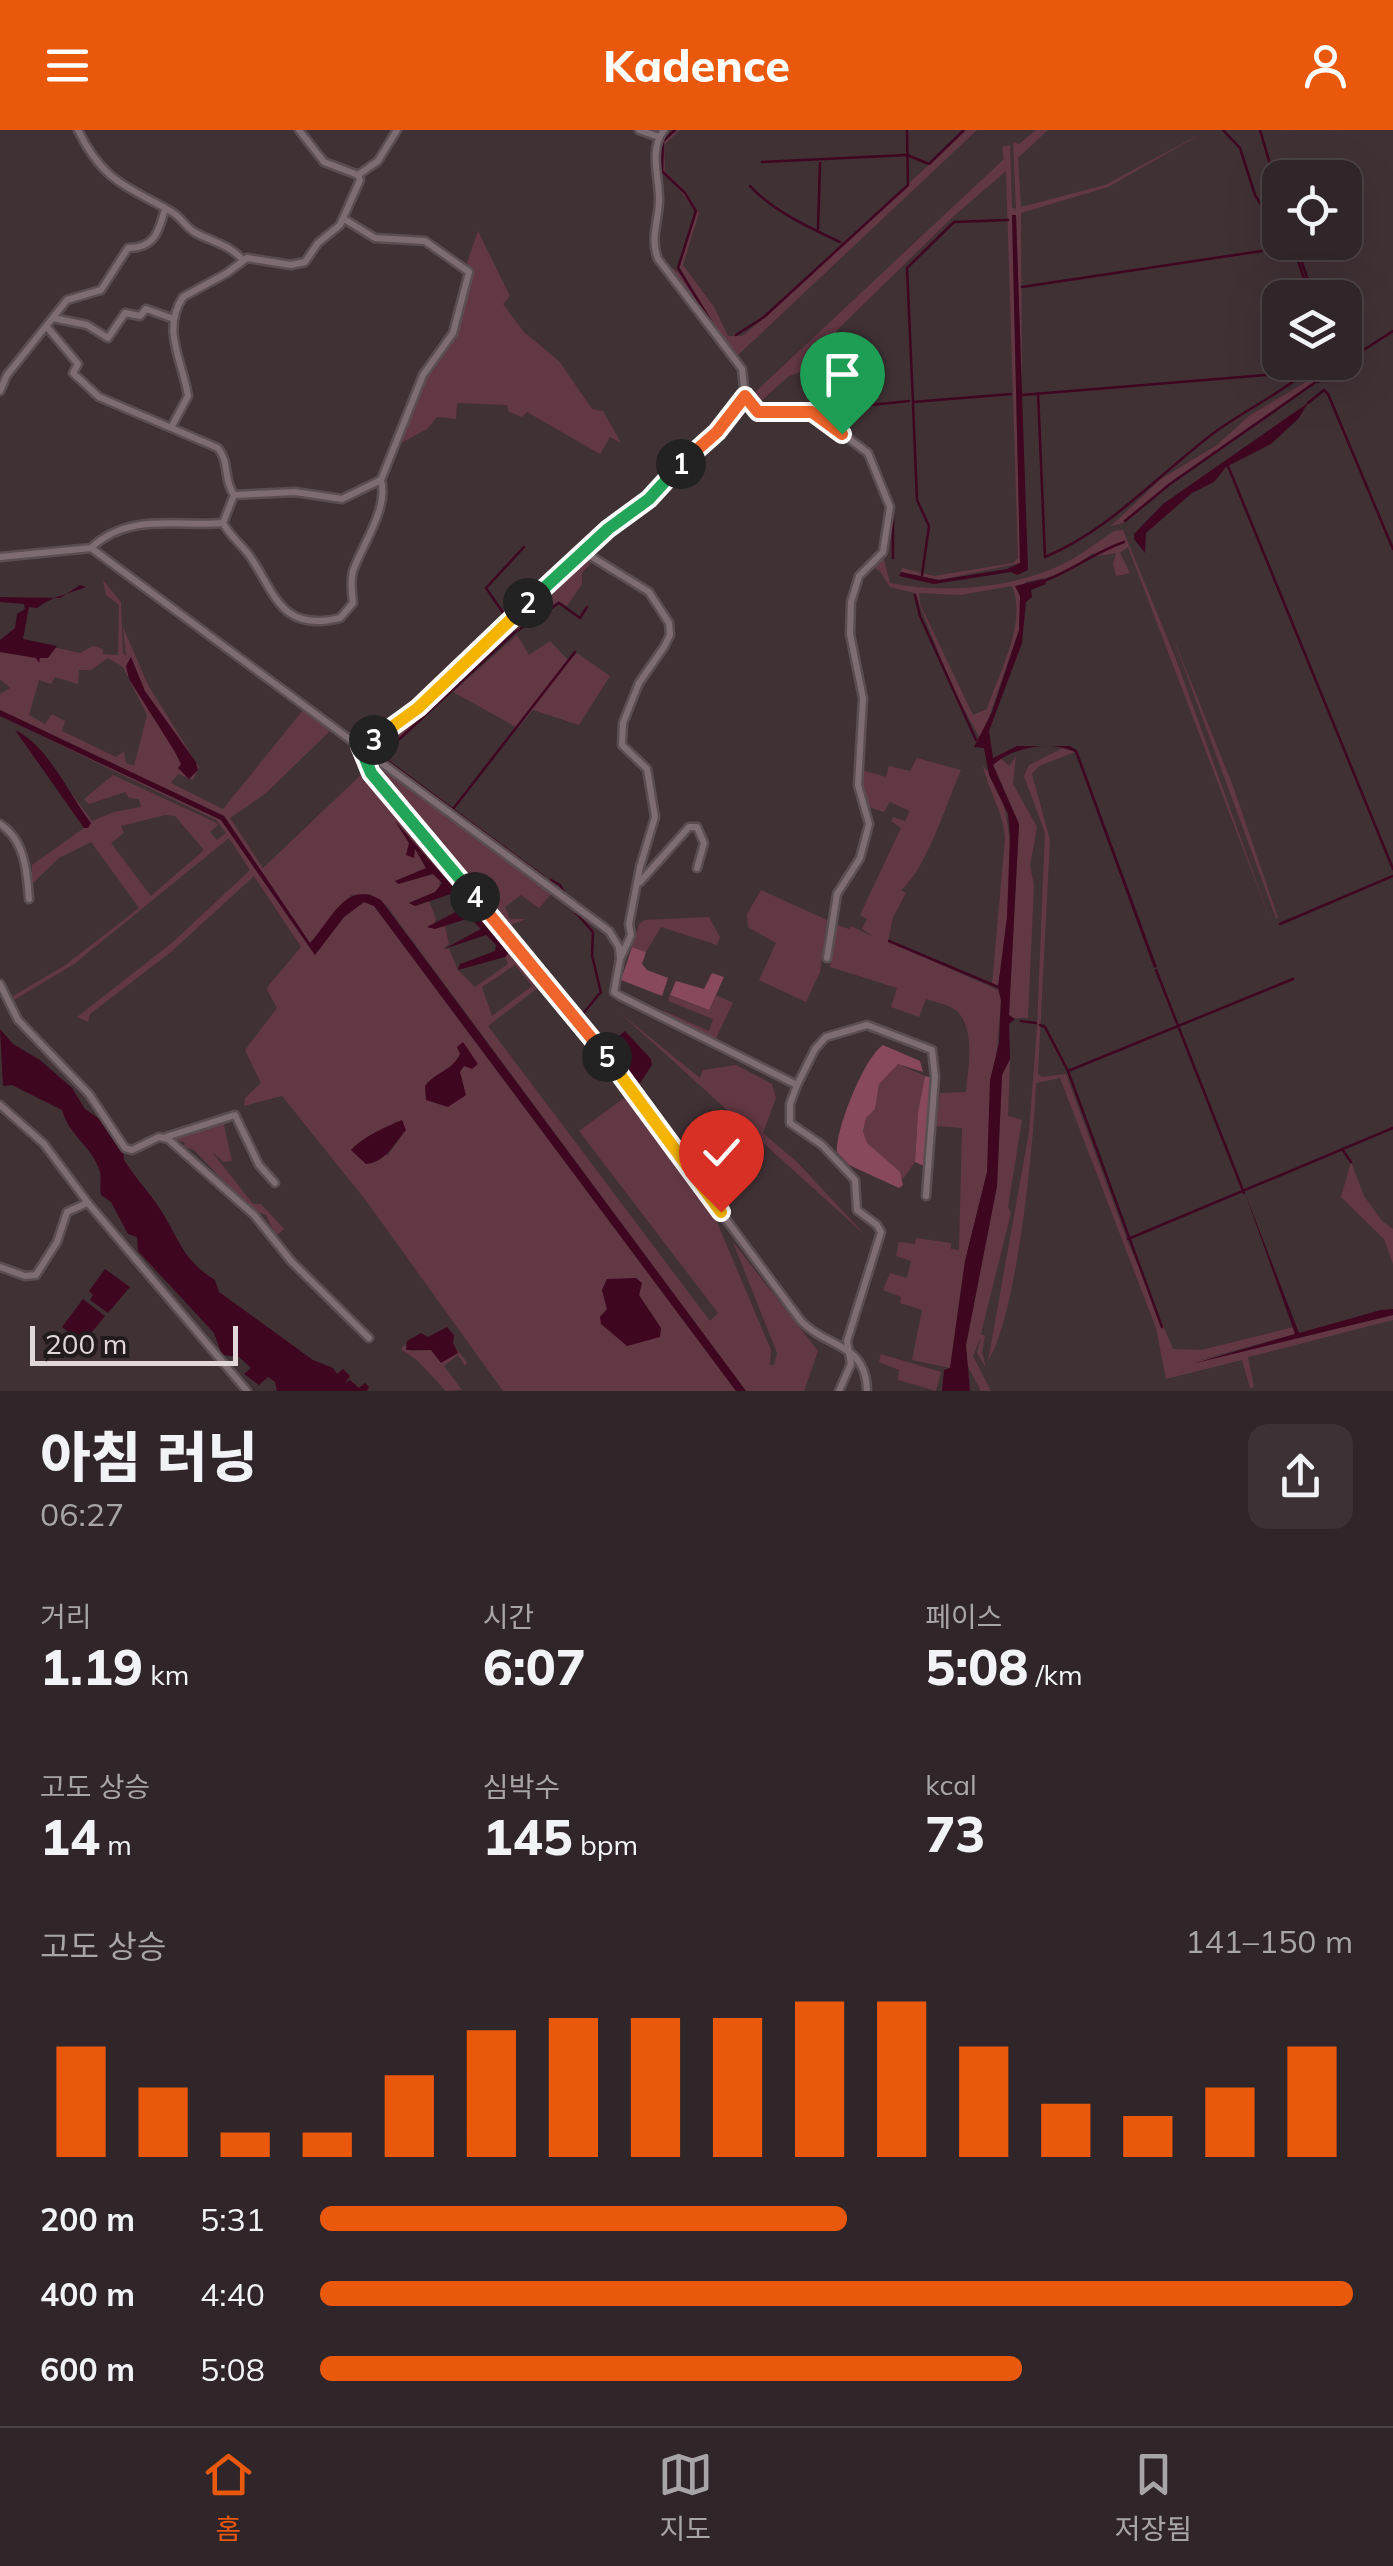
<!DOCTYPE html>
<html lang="ko">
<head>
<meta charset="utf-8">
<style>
	:root { --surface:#302528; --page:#3c3134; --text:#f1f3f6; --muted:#a8a5a8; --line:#4b4245; --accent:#ea580c }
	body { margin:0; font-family:Mulish,"Noto Sans KR",sans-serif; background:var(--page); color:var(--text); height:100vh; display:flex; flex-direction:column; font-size:38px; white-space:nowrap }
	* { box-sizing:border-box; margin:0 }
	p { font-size:32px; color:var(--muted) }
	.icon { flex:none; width:55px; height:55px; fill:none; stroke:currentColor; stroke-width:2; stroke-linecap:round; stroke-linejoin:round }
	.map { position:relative; height:1261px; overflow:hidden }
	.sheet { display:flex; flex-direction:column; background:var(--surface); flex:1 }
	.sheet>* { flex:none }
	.fabs { position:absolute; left:1262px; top:30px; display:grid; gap:20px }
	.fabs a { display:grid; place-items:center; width:100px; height:100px; border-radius:20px; background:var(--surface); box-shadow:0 10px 40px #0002,0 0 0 2px var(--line); font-size:50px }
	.scale { position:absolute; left:30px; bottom:25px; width:208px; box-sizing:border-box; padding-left:10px; border:5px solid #e1d7d9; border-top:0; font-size:28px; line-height:35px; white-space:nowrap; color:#e1d7d9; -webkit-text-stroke:8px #221b1d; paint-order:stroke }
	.pin { position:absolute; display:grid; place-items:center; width:85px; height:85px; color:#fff; margin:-102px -42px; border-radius:50% 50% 50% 0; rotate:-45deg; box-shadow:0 0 10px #0007 }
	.pin .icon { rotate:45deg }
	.km { position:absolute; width:50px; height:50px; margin:-25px; border-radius:50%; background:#222; color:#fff; font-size:28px; line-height:50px; text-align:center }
	.round { display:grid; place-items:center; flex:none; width:105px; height:105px; border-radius:20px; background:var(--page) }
	.overview { display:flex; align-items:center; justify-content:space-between; height:170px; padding:0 40px }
	h1 { font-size:55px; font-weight:800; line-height:75px }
	.metrics { display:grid; grid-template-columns:repeat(3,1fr); gap:15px; height:170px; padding:10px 40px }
	.metrics div { display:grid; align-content:center }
	.metrics b { font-size:50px; font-weight:800 }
	.metrics small { font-size:28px; font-weight:400 }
	.metrics p { font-size:28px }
	.chart { height:280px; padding:20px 40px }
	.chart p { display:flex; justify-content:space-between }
	.chart svg { width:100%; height:180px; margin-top:10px; stroke:var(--accent); stroke-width:6 }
	ul { padding:0 40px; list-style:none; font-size:32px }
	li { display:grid; grid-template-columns:160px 120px 1fr; align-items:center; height:75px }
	li i { height:25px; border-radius:12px; background:var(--accent) }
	header { display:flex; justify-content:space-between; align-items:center; height:130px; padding:0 40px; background:var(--accent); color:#fff; font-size:45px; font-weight:800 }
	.menu { display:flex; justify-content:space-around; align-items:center; height:140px; border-top:2px solid var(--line); background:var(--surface); font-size:28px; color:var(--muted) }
	.menu a { display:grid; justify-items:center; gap:5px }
	.menu .active { color:var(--accent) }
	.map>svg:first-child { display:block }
	.green { fill:#633845; fill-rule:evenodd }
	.forest { fill:#88495d }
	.water { fill:#3f061f }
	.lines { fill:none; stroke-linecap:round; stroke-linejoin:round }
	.stream { stroke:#3f061f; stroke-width:2.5 }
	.street-casing { stroke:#5a4e52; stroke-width:11 }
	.street { stroke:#7d6c71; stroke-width:6 }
	.split-1-casing { stroke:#fff; stroke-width:20 }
	.split-2-casing { stroke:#fff; stroke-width:20 }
	.split-3-casing { stroke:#fff; stroke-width:20 }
	.split-4-casing { stroke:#fff; stroke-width:20 }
	.split-5-casing { stroke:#fff; stroke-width:20 }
	.split-6-casing { stroke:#fff; stroke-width:20 }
	.split-1 { stroke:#f0652b; stroke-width:12 }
	.split-2 { stroke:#22a559; stroke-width:12 }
	.split-3 { stroke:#f5b400; stroke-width:12 }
	.split-4 { stroke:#22a559; stroke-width:12 }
	.split-5 { stroke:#f0652b; stroke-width:12 }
	.split-6 { stroke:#f5b400; stroke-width:12 }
</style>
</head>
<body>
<header><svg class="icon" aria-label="menu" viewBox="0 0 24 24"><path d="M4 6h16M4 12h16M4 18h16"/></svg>Kadence<svg class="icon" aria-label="person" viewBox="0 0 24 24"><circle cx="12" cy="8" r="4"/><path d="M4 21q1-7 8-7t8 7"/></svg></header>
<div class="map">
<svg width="1393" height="1261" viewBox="0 0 1393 1261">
	<rect width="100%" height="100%" fill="#403135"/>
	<g class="green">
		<polygon points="676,0 680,0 664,15 665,41 687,63 699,83 683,135 714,177 728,206 742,206 766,187 966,0 977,0 736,227 704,178 730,225 659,129 679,143 702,176 679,136 696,81 663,40 663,13"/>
		<polygon points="1036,0 1048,0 1018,28 1021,77 1105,55 1208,0 1108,57 1021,83 1022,263 1016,86 1012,85 1020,433 939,450 901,442 902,438 934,446 1013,433 1018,428 1006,41 955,85 838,199 817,236 789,246 762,270 750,267 1004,29 1002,17 1010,15 1012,78 1016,79 1013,12 1019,14"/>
		<polygon points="478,101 510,166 503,174 524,202 559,231 592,279 603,281 621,313 610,307 600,324 527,282 522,287 509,282 507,275 457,273 456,289 437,287 427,299 401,313 425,245 455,203 471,142 467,133"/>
		<polygon points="1316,233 1315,252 1169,354 1123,393 1111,396 1161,349 1217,315 1249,286 1309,250"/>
		<path d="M1123,400L1177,532L1271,792L1128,417L1120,423L1130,443L1116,446L1113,434L1116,423L1097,426L1093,423L1063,444L1025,452L1020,469L1019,500L981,610L953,559L915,463L890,457L880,441L871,436L883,426L890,453C942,464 1013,458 1061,435C1080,426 1097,412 1114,401ZM1012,456C1028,492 998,544 987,579L973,585L920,474L919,463L960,465Z"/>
		<polygon points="584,426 592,432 582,443 582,454 567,476 558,471 515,501 511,494"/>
		<path d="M103,450L121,472L123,523L126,526L123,497L148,555L199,637L193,650L178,644L171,653L223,679L303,580L330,601L265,664L230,688L263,738L366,640L543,854L488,896L710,1191L718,1183L579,1001L628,965L716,1090L771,1220L770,1235H774L777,1223L733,1112L818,1221L804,1261H746L386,775L370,764L351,765L310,813L224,686L0,580V564L10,558L0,549V522L40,528L53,517L80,523L93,516L103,519V524L118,525L119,475L106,465ZM108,528L123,537L147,585L134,636L126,633L124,621L116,627L62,601L65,591L52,584L45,594L29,585L39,550L51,554L55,547L78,554L79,540H91ZM395,691L508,820L505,827L508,834L475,857L458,840L449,819L444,818L449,814L445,796L433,797L436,789L429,771L415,776L409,773L439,760L440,750L433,744L398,754L426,738L415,718L412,724L407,720L409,713ZM515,835L532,856L492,886L482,857Z"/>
		<polygon points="509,495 512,503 379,627 368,619 421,579"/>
		<polygon points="517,505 529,525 550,511 569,531 577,523 610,546 579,595 533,580 518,598 453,562"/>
		<polygon points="1172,505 1233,656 1278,788 1276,788"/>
		<path d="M0,586L221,690L315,825L344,787L364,772L374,776L736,1261H503L367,1072L282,966L244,976L245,968L261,953L245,920L277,878L267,860L269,855L301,817L254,746L171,822L90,884L88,892L77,887L173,812L250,740L229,708L74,834L14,870L13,866L64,836L139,778L91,712L59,728L32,754V735L91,693L48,632L92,691L114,682L141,677L139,669L129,668L125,662L89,674L84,669L113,645L215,692L218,695L210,702L217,710L226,703L216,690ZM165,685L175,686L204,720L151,766L111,713L124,703L121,696ZM397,991L406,1000L388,1025L351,1020C364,1005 381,1004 397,991ZM607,1149L642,1153L639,1165L661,1198L627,1216L600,1187L607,1179L602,1160Z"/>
		<path d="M1063,618L1075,622L1039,636L1032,644L1050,710L1038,944L1042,947L1066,944L1127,1110L1173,1219L1201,1220L1294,1197L1295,1204L1193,1232L1393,1185V1190L1248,1227L1254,1257L1250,1258L1242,1230L1166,1249L1156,1198L1060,948L1036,953C1034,1013 1017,1185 988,1231L1029,1002L1037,896L1045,703L1024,646L1029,635Z"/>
		<polygon points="368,626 553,762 539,778 521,765 505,777 510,789 526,789 508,796 530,823 373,642"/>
		<polygon points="1016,626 1013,654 1037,697 1030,736 1034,755 1028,888 1010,888 1009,884 1019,694 993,634 1000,628 1009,636"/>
		<path d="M917,628L961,640C946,674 927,738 901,760L906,763L893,787L888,811L998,860L1001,870L987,1042L965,1131L950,1238L912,1230L922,1180L900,1173L901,1167L883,1160L890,1143L907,1148L911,1131L896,1126L899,1112L915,1114L916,1108L951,1113V1119L959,1120L962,998L936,996L940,963L966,962C968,938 976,901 957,881C950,875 935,872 926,869L919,887L891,877L897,858L830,837L835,794L849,799L851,796L874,807L862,799L867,789L860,785L901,698L891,691L893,687L905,691L910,681L890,672L884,682L866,676L861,662L862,640L886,647L889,636L910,641Z"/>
		<path d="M983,636C1026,678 1008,799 998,855H992L1005,708C1003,681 989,662 983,636Z"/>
		<polygon points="761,760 827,790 820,842 806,872 759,850 776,813 748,797 747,784"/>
		<polygon points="709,787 720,807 717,815 661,797 646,822 632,817 639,794 645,790"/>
		<polygon points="670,865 708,880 716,865 733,873 715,910 663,884 664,881 709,901 713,889 668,871"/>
		<polygon points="619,882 700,948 703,940 736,935 772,954 776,968 763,1003 797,1032 866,1106"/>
		<polygon points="1010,929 1008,986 1022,990 1008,1077 1011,1083 981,1204 985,1206 982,1222 986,1238 977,1223 981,1207 973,1226 991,1261 981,1261 966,1233 966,1215 997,1056 1002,945"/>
		<polygon points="898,934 925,946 918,982 915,1032 903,1049 867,1013 863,1002 866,988 875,979 879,953"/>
		<polygon points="223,990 232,1031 224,1032 212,1022 253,1074 261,1074 284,1099 276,1106 266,1085 251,1080 194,1020 185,1017 184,1012 173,1010 189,999 195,1002"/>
		<polygon points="1351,1032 1364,1066 1382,1091 1393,1099 1393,1134 1384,1109 1341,1067"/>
		<polygon points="404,1215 411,1221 432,1220 437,1227 458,1221 467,1232 465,1236 458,1225 444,1236 462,1260 446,1261 418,1231 401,1219"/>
		<polygon points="881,1224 941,1242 936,1261 898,1250 899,1240 879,1232"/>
	</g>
	<g class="forest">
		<polygon points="632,817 646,822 642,834 647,840 668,848 662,866 621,850"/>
		<polygon points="712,843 724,847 709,880 670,865 676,851 704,859"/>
		<path d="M883,915L920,931L923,942L898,934L879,954L875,979L866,988L863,1001L867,1013L900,1042L903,1055L899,1058L849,1035L837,1022C836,998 864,928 883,915Z"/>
		<polygon points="925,946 932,948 924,1036 915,1032 918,982"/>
	</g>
	<g class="water">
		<polygon points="1012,85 1016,85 1028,440 1017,445 1011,442 934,454 899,446 901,442 939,450 1007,439 1020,433"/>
		<polygon points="1308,273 1298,289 1271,314 1226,337 1214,352 1192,363 1146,403 1145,423 1134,409 1134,404 1163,374"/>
		<path d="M1043,449L1046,454L1031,460L1032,467L1026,472L1022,513L989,601L993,628L1017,616H1069L1077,620L1157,837L1154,838L1075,622C1050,610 1013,617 993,635L1019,694L1009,885L1015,889L1009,894L1010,929L1002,945L997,1056L966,1215L970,1261H942L944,1240L950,1238L965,1131L987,1042L990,950L999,913L1001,870L998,857L1007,787L1010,705L1008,684L989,645L984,618L974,617L992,582L1019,500L1020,466L1015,456Z"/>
		<path d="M80,455L86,457C71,463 50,467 37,478L29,477L23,509L57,516L48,528H40L39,533L36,528L0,522V510L15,498L17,484L25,479L24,474L0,472V467L60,468Z"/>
		<polygon points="131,527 145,561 196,632 198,640 189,649 178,638 181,634 175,622 129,549 126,536"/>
		<path d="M0,580L224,686L310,813C331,791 345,749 381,770L746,1261H736L374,776L364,772L344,787L315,825L221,690L0,586Z"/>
		<path d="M15,600C48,615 69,665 91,693L88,698H84Z"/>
		<polygon points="395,691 506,817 508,824 505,827 458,840 460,834 495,821 496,815 486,805 444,819 481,799 470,788 435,799 427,797 465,777 451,764 415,776 409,773 435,762 442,753 433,744 398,754 395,751 426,738 415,719 414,728 406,725 409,713"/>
		<path d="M0,899L13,914L40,930L72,958L85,979L104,992L123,1021L124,1030C134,1046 148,1061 158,1076C180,1108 180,1128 215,1150L219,1162L313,1230L333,1238L340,1248L337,1244L343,1239L350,1246L345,1253L350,1250L359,1258L365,1253L369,1257L367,1261H277L275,1252L268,1247L259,1255L244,1244L251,1238L239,1227L222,1225L214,1203L138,1121L137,1107L128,1104L111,1072L101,1065C99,1056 102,1051 100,1042C93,1017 69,1006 62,980L12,955L3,956Z"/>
		<polygon points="625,901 651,929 652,935 640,953 632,952 607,916"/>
		<path d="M463,912L478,934L472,939L464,936L460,942L466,965L448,977L426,970L425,956C435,942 452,941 460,924L457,917Z"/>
		<path d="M402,990L406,1000C393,1014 387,1032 366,1034L351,1020C364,1006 385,997 402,990Z"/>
		<polygon points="1245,1063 1299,1203 1381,1180 1393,1179 1393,1185 1192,1234 1295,1204"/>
		<polygon points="105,1139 130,1157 108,1183 90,1170 93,1165 89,1161"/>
		<polygon points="636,1148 642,1153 639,1165 661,1198 660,1207 627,1216 601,1194 600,1187 607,1179 602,1160 607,1149"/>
		<polygon points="83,1169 105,1186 83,1213 62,1197"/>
		<polygon points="447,1197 454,1205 453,1213 458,1223 441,1233 431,1220 406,1220 407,1211 421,1203 428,1207"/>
	</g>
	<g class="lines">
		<g class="stream">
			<polyline points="675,0 663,11 662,41 685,63 696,81 678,138 720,206"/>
			<polyline points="1223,0 1240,18 1255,65 1280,105"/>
			<polyline points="1260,0 1280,68"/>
			<polyline points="762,32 907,25 929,34 964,0"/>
			<path d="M750,56C773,81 810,98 840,112"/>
			<polyline points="1008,90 954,92 907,138 913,272 1011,264"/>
			<polyline points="818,100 820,33"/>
			<polyline points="1285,112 1298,130 1310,168"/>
			<polyline points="1295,112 1314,168"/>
			<polyline points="1022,157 1288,117"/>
			<polyline points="736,205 764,187 908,55 907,0"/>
			<polyline points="1308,232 1306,246 1309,249"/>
			<polyline points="1345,232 1393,201"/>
			<polyline points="1318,252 1344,232"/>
			<polyline points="843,254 871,275 909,271"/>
			<path d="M1038,263L1045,427C1110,400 1159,344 1215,302C1244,281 1279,264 1306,242"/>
			<polyline points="1022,265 1302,242"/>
			<polyline points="1308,273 1324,260 1328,264 1393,419"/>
			<polyline points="913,274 917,370 929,396 922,445"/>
			<polyline points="759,275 812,277 836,295"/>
			<polyline points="875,331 890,370"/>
			<polyline points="1228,336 1393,739"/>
			<polyline points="893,378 893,428"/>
			<polyline points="1125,391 1170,354 1320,249 1320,232"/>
			<path d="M1044,451C1073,440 1095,422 1124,412"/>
			<polyline points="915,465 920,486 976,610"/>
			<polyline points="506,487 486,458 524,417"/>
			<polyline points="453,679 575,522"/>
			<polyline points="544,747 381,626 514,503 559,473 580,488 587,477"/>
			<polyline points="551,750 560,755 565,764"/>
			<polyline points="569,775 593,802 592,825 601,863"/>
			<polyline points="1280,794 1393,746"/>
			<polyline points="889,811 998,857"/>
			<polyline points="1156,840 1244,1063"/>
			<polyline points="599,864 579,889 609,912"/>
			<polyline points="1021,891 1036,893"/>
			<polyline points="1040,895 1045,897 1068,941 1162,1197"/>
			<polyline points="1068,941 1293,849"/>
			<polyline points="1342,1019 1351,1032"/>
			<polyline points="1128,1109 1393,998"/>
		</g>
		<g class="street-casing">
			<g id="street">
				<path d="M78,0C103,52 127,56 172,82C181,87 186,98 196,103C215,113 228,114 243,130"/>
				<polyline points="299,0 324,32 358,45 378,31 397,0"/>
				<polyline points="639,0 659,7"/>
				<path d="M664,0C648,21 660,48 659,72C658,93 650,109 658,129L742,239L745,266C719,311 648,366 608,399C559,439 513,487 468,531C435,562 403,600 359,615L371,643L602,921L801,1191C828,1219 866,1212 867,1261"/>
				<polyline points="53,188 87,195 108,208 125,183 140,186 146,179 174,189"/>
				<path d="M47,197L78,234L73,243L99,267L218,318C230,333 223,349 234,365"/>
				<path d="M0,261L7,245L67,170L101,160L128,118C155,118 159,101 165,79"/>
				<polyline points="745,266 758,282 812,282 823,289 868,323 890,377 883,422 859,446 851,472 850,504 863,568 858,655 869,694 860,728 837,764 827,828"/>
				<path d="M172,296L188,266C183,232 161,200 183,167L227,143L247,128L291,135L305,132L318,113L340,95L360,50L358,45"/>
				<path d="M223,393C230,406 241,414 249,425C275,461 279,503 340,488L353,473C352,462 350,452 353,441C362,415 389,378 381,350"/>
				<path d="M91,418C129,382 178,397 223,393L234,365L295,362L342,369L381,350L423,245L453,203L469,142L425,111L375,108L344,89"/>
				<polyline points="584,422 649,462 669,493 670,505 664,517 639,553 623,593 622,615 647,639 655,687 640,737 629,794 631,805 620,829"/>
				<polyline points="0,427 91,418 609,801 619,817 620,829 614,862 620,866 797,955"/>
				<path d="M0,694C25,710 27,742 29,769"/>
				<polyline points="640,752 689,697 697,697 704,713 697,738"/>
				<polyline points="0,854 18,890 89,964 125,1018 132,1020 159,1007 168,1009 254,1085 291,1131 369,1208"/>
				<polyline points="0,975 44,1014 88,1073 247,1261"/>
				<polyline points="166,1007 235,985 259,1035 275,1053"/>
				<polyline points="0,1137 25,1146 36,1145 57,1112 67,1082 87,1073"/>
				<polyline points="839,1261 851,1234 847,1211 881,1102 877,1095 857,1080 855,1050 822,1015 790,993 790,974 797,955 815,919 826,907 867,895 932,920 935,947 926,1066"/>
			</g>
		</g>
		<use href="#street" class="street"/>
	</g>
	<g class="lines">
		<g class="split-1-casing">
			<polyline id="split-1" points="681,334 717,302 745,266 758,282 812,282 842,304"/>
		</g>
		<g class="split-2-casing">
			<polyline id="split-2" points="528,473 608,399 649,369 681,334"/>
		</g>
		<g class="split-3-casing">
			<polyline id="split-3" points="374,610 418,578 528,473"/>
		</g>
		<g class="split-4-casing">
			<polyline id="split-4" points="374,610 360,616 371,643 475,767"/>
		</g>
		<g class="split-5-casing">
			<polyline id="split-5" points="475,767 607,927"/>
		</g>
		<g class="split-6-casing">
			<polyline id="split-6" points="607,927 721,1082"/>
		</g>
		<use href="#split-1" class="split-1"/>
		<use href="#split-2" class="split-2"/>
		<use href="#split-3" class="split-3"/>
		<use href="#split-4" class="split-4"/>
		<use href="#split-5" class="split-5"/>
		<use href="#split-6" class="split-6"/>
	</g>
</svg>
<div class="fabs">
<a><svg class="icon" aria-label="locate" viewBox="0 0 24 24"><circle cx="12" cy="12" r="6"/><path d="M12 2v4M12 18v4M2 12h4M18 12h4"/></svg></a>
<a><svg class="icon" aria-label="layers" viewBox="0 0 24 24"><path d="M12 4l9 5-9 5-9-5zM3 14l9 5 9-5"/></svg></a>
</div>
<div class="scale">200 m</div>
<div class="pin" style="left:842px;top:304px;background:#1e9e55"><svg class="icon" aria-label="arrive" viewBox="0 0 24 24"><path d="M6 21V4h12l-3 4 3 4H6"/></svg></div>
<div class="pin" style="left:721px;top:1082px;background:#d93025"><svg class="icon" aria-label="check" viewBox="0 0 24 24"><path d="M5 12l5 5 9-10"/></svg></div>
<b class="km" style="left:681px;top:334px">1</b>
<b class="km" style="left:528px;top:473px">2</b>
<b class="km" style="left:374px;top:610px">3</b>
<b class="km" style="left:475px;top:767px">4</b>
<b class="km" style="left:607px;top:927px">5</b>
</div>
<section class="sheet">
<div class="overview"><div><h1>아침 러닝</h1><p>06:27</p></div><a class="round"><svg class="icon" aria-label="share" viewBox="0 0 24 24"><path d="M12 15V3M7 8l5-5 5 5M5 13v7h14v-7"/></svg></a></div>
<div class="metrics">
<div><p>거리</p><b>1.19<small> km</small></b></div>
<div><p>시간</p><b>6:07</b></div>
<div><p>페이스</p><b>5:08<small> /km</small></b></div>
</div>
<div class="metrics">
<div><p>고도 상승</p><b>14<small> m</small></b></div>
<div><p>심박수</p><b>145<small> bpm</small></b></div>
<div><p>kcal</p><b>73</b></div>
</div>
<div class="chart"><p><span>고도 상승</span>141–150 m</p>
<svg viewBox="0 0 160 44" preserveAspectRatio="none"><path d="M5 44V17M15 44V27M25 44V38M35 44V38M45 44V24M55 44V13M65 44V10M75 44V10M85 44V10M95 44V6M105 44V6M115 44V17M125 44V31M135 44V34M145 44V27M155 44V17"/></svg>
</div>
<ul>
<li><b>200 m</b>5:31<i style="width:51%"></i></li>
<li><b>400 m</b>4:40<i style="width:100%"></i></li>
<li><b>600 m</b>5:08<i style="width:68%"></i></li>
</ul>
</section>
<nav class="menu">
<a class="active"><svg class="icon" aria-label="home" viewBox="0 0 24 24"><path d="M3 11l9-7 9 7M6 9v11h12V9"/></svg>홈</a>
<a><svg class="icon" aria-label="map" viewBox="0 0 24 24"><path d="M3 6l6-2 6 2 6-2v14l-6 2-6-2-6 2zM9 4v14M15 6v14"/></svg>지도</a>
<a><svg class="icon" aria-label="saved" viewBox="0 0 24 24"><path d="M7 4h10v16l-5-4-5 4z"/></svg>저장됨</a>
</nav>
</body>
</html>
